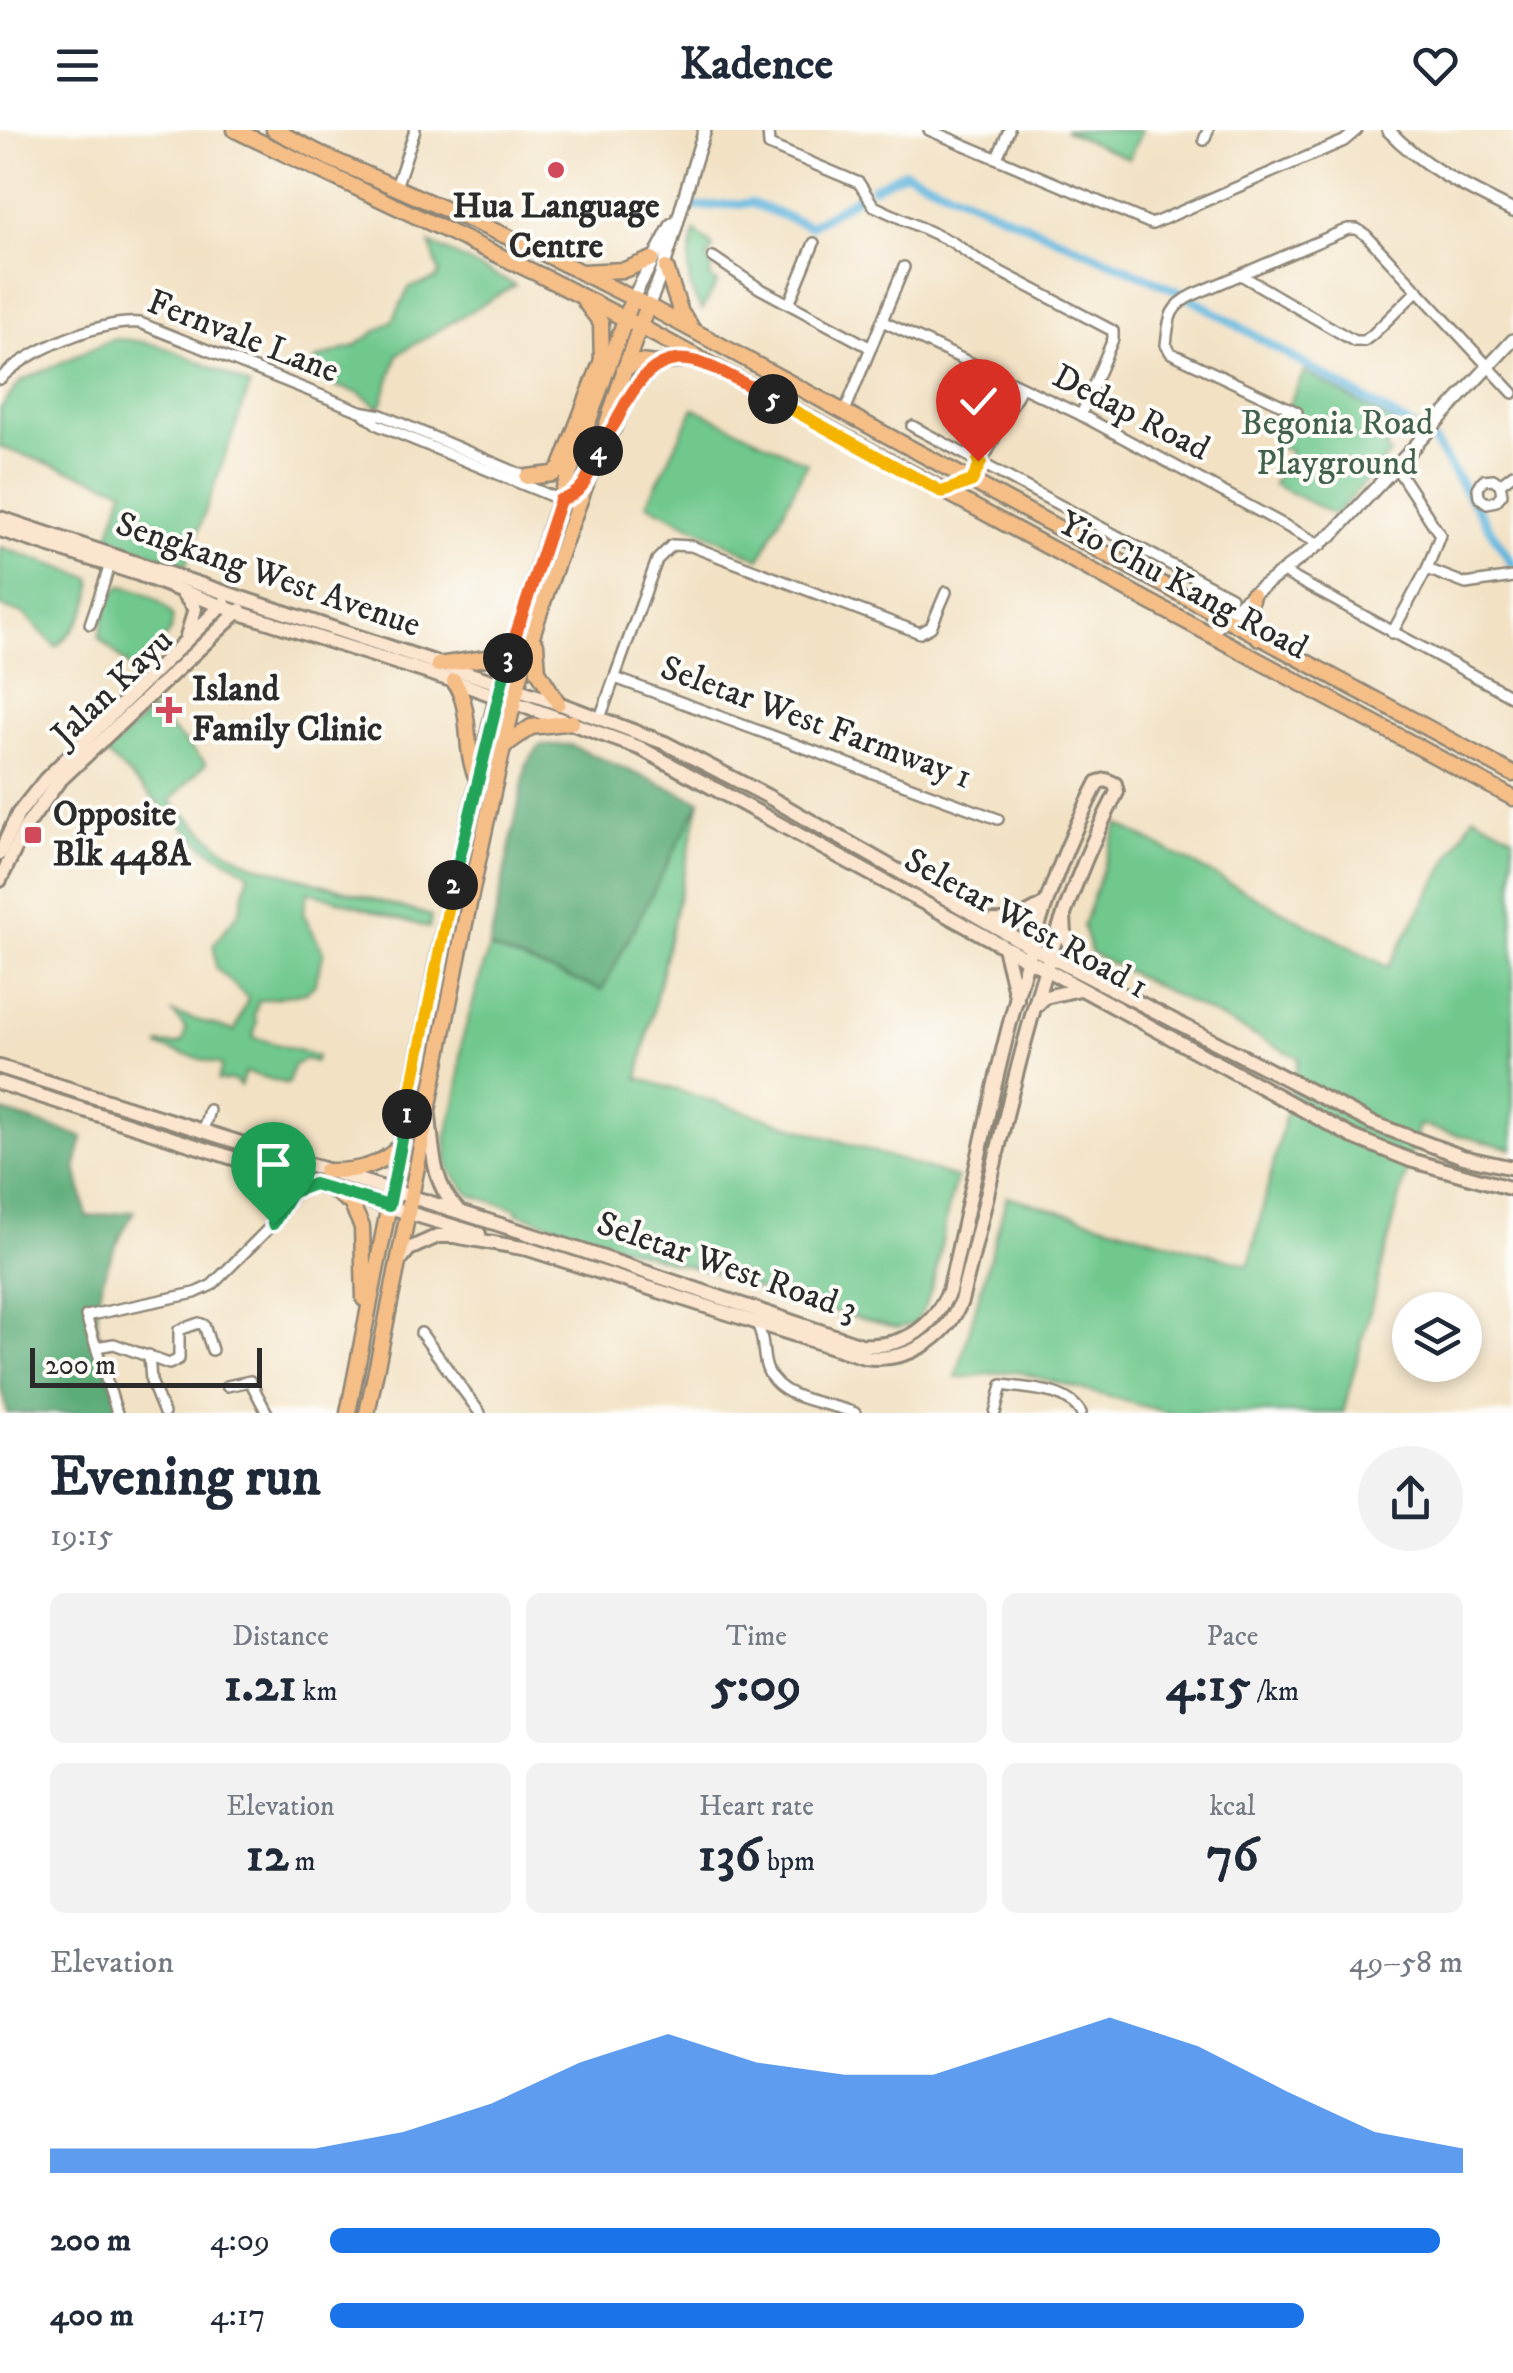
<!DOCTYPE html>
<html lang="en">
<head>
<meta charset="utf-8">
<style>
	:root { --surface:#fff; --page:#f2f2f3; --text:#1f2937; --muted:#747a83; --accent:#1a73e8 }
	body { margin:0; font-family:"IM FELL DW Pica",serif; background:var(--page); color:var(--text); height:100vh; display:flex; flex-direction:column; font-size:38px; white-space:nowrap }
	* { box-sizing:border-box; margin:0 }
	p { font-size:32px; color:var(--muted) }
	.icon { flex:none; width:55px; height:55px; fill:none; stroke:currentColor; stroke-width:2; stroke-linecap:round; stroke-linejoin:round }
	.map { position:relative; height:1283px; overflow:hidden }
	.panel { display:flex; flex-direction:column; background:var(--surface); flex:1 }
	.panel>* { flex:none }
	.buttons { position:absolute; left:1392px; top:1162px; display:grid; gap:20px }
	.buttons a { display:grid; place-items:center; width:90px; height:90px; border-radius:50%; background:var(--surface); box-shadow:0 5px 15px #0003; font-size:50px }
	.scale { position:absolute; left:30px; bottom:25px; width:232px; box-sizing:border-box; padding-left:10px; border:5px solid #2b2b2b; border-top:0; font-size:28px; line-height:35px; white-space:nowrap; color:#2b2b2b; -webkit-text-stroke:8px #fdfcf7; paint-order:stroke }
	.pin { position:absolute; display:grid; place-items:center; width:85px; height:85px; color:#fff; margin:-102px -42px; border-radius:50% 50% 50% 0; rotate:-45deg; box-shadow:0 0 10px #0007 }
	.pin .icon { rotate:45deg }
	.km { position:absolute; width:50px; height:50px; margin:-25px; border-radius:50%; background:#222; color:#fff; font-size:28px; line-height:50px; text-align:center }
	.round { display:grid; place-items:center; flex:none; width:105px; height:105px; border-radius:52px; background:var(--page) }
	.head { display:flex; align-items:center; justify-content:space-between; height:170px; padding:0 50px }
	h1 { font-size:55px; font-weight:700; line-height:75px }
	.figures { display:grid; grid-template-columns:repeat(3,1fr); gap:15px; height:170px; padding:10px 50px }
	.figures div { display:grid; align-content:center; border-radius:15px; background:var(--page); text-align:center }
	.figures b { font-size:50px; font-weight:700 }
	.figures small { font-size:28px; font-weight:400 }
	.figures p { font-size:28px }
	.chart { height:280px; padding:20px 50px }
	.chart p { display:flex; justify-content:space-between }
	.chart svg { width:100%; height:180px; margin-top:10px; fill:var(--accent); opacity:.7 }
	ul { padding:0 50px; list-style:none; font-size:32px }
	li { display:grid; grid-template-columns:160px 120px 1fr; align-items:center; height:75px }
	li i { height:25px; border-radius:12px; background:var(--accent) }
	header { display:flex; justify-content:space-between; align-items:center; height:130px; padding:0 50px; background:var(--surface); font-size:45px; font-weight:700 }
	.map>svg:first-child { display:block }
	.green { fill:#70c88d; stroke:#4e7a5c; stroke-width:2.5 }
	.forest { fill:#5cac78; stroke:#446c52; stroke-width:2.5 }
	.lines { fill:none; stroke-linecap:round; stroke-linejoin:round }
	.canal { stroke:#62b5dd; stroke-width:9 }
	.minor-casing { stroke:#8e8677; stroke-width:14 }
	.tertiary-casing { stroke:#8e8677; stroke-width:16 }
	.secondary-casing { stroke:#8e8677; stroke-width:18 }
	.primary-casing { stroke:#8e8677; stroke-width:19 }
	.minor { stroke:#fff; stroke-width:9 }
	.tertiary { stroke:#fff; stroke-width:11 }
	.secondary { stroke:#fbe5cf; stroke-width:12 }
	.primary { stroke:#f6be87; stroke-width:14 }
	.split-1-casing { stroke:#fff; stroke-width:20 }
	.split-2-casing { stroke:#fff; stroke-width:20 }
	.split-3-casing { stroke:#fff; stroke-width:20 }
	.split-4-casing { stroke:#fff; stroke-width:20 }
	.split-5-casing { stroke:#fff; stroke-width:20 }
	.split-6-casing { stroke:#fff; stroke-width:20 }
	.split-1 { stroke:#22a559; stroke-width:12 }
	.split-2 { stroke:#f5b400; stroke-width:12 }
	.split-3 { stroke:#22a559; stroke-width:12 }
	.split-4 { stroke:#f0652b; stroke-width:12 }
	.split-5 { stroke:#f0652b; stroke-width:12 }
	.split-6 { stroke:#f5b400; stroke-width:12 }
	.poi-dot { fill:#d1495b; stroke:#fdfcf7; stroke-width:4 }
	.labels { text-anchor:middle; dominant-baseline:central; stroke-width:8; stroke-linejoin:round; paint-order:stroke }
	.poi-label { font-size:35px; font-weight:bold; fill:#2b2b2b; stroke:#fdfcf7; text-anchor:start }
	.street-label { font-size:35px; fill:#2b2b2b; stroke:#fdfcf7 }
	.park-label { font-size:35px; fill:#43624d; stroke:#fdfcf7 }
</style>
</head>
<body>
<header><svg class="icon" aria-label="menu" viewBox="0 0 24 24"><path d="M4 6h16M4 12h16M4 18h16"/></svg>Kadence<svg class="icon" aria-label="heart" viewBox="0 0 24 24"><path d="M12 20l-8-8c-3-5 5-10 8-4 3-6 11-1 8 4z"/></svg></header>
<div class="map">
<svg width="1513" height="1283" viewBox="0 0 1513 1283">
	<rect width="100%" height="100%" fill="#fdfcf7"/>
	<filter id="ink" filterUnits="userSpaceOnUse"><feTurbulence type="fractalNoise" baseFrequency=".01" numOctaves="2"/><feDisplacementMap in="SourceGraphic" scale="20" xChannelSelector="R" yChannelSelector="G"/><feConvolveMatrix kernelMatrix="1 2 1 2 8 2 1 2 1" color-interpolation-filters="sRGB"/></filter>
	<filter id="wash" filterUnits="userSpaceOnUse"><feTurbulence type="fractalNoise" baseFrequency=".0048" numOctaves="4" result="noise"/><feDisplacementMap in="SourceGraphic" scale="40" xChannelSelector="R" yChannelSelector="G"/><feGaussianBlur stdDeviation="2.25" result="paint"/><feColorMatrix in="noise" values="0 0 0 0 0 0 0 0 0 0 0 0 0 0 0 0 0 1.4 0 .05"/><feComposite in="paint" operator="in"/></filter>
	<g filter="url(#wash)">
		<rect width="100%" height="100%" fill="#f2e1c3"/>
		<g class="green">
			<polygon points="1064,0 1142,0 1129,29"/>
			<path d="M695,101L713,117L707,130L712,134L710,148L717,153L702,180C683,154 688,130 695,101Z"/>
			<polygon points="430,113 515,155 398,224 380,278 359,263 312,249 316,229 353,217 393,190 409,158 436,149 439,143"/>
			<path d="M113,209C161,208 207,236 250,256L186,435L108,409L124,359L0,317V279L21,251Z"/>
			<path d="M1305,242L1395,294L1383,307L1389,314L1385,319L1390,324L1335,385L1273,354L1291,321L1272,315C1284,290 1291,265 1305,242Z"/>
			<polygon points="694,278 807,333 760,429 647,374"/>
			<path d="M0,417L91,448C95,476 75,499 56,517L24,484L0,476Z"/>
			<path d="M121,456C140,458 164,470 173,488L170,503L134,542L99,507L108,468Z"/>
			<polygon points="151,580 206,633 170,671 221,717 252,734 431,786 429,798 308,761 303,783 324,823 314,856 306,862 258,871 254,886 257,892 253,907 317,926 315,932 306,929 293,936 288,954 245,942 240,956 235,951 218,950 222,935 159,917 160,914 175,915 183,912 186,899 173,883 235,901 248,868 216,838 214,814 239,782 249,743 205,717 106,624"/>
			<path d="M700,671L638,948L957,1048C939,1093 943,1156 914,1194L898,1198L823,1179L742,1154L726,1145L671,1132L517,1083L518,1079L470,1065L449,1039L446,1010L458,960L462,910L489,818L602,860Z"/>
			<polygon points="1474,685 1513,706 1513,1019 1419,995 1343,1283 1169,1283 1014,1241 956,1248 1007,1066 1249,1135 1299,928 1091,823 1083,796 1118,694 1388,837"/>
		</g>
		<g class="forest">
			<polygon points="541,615 570,615 700,671 602,860 489,818 527,633"/>
			<path d="M0,981L83,1007L76,1037L87,1087L134,1081C116,1114 95,1153 97,1192C99,1223 113,1254 123,1283H7L0,1253Z"/>
		</g>
		<g class="lines">
			<g class="canal">
				<polyline points="873,58 905,42 1180,162 1412,297"/>
				<polyline points="694,77 751,73 810,96 861,65"/>
				<polyline points="1433,310 1513,435"/>
			</g>
		</g>
	</g>
	<g filter="url(#ink)">
		<g class="lines">
			<g class="minor-casing">
				<g id="minor">
					<polyline points="768,0 769,15 859,53 874,76 952,112 980,131 1113,201 1113,209 1081,285"/>
					<polyline points="929,0 1152,94 1344,11 1357,0"/>
					<polyline points="1204,10 1208,0"/>
					<polyline points="997,28 1009,0"/>
					<polyline points="396,57 415,0"/>
					<polyline points="713,127 759,158 871,218"/>
					<polyline points="1241,145 1354,211 1364,211 1372,205 1418,160"/>
					<polyline points="789,174 814,113"/>
					<polyline points="882,191 1081,285 1321,415"/>
					<path d="M0,249C28,220 100,190 140,193L360,281L381,285L527,347"/>
					<polyline points="845,281 904,137"/>
					<path d="M1297,282L1171,223L1166,215C1169,189 1168,177 1193,165L1348,99H1357L1366,105L1513,263"/>
					<polyline points="365,285 378,295 561,370 571,368 582,357"/>
					<polyline points="912,296 1231,467"/>
					<polyline points="972,351 1021,258"/>
					<polyline points="1500,354 1493,349 1483,350 1478,358 1479,367 1487,373 1496,371 1502,364 1500,354 1513,344"/>
					<polyline points="1427,439 1466,454 1513,447"/>
					<polyline points="1283,442 1513,567"/>
					<polyline points="90,494 110,435"/>
					<polyline points="1392,503 1427,439 1440,405 1395,336"/>
					<polyline points="615,548 998,689"/>
					<polyline points="600,588 657,430 672,415 691,416 920,503 931,497 946,462"/>
					<polyline points="203,1001 209,980"/>
					<polyline points="270,1043 280,1052 284,1075"/>
					<path d="M757,1194C766,1210 761,1227 768,1241C781,1271 828,1272 855,1283"/>
					<polyline points="421,1203 480,1283"/>
					<polyline points="96,1217 114,1214 169,1234 179,1229 179,1200 199,1193 204,1195 212,1220"/>
					<polyline points="149,1225 151,1251 164,1283"/>
					<polyline points="227,1256 250,1251 267,1283"/>
					<polyline points="117,1283 86,1186 195,1163 212,1155 273,1094 293,1062 312,1055"/>
					<path d="M995,1283L1002,1255C1027,1259 1067,1258 1081,1283"/>
				</g>
			</g>
			<g class="tertiary-casing">
				<g id="tertiary">
					<path d="M1388,0C1424,38 1467,58 1513,81"/>
					<polyline points="633,168 672,94"/>
					<path d="M648,176C674,119 684,59 705,0"/>
					<polyline points="1211,503 1242,472 1335,402 1513,210"/>
				</g>
			</g>
			<g class="secondary-casing">
				<g id="secondary">
					<polyline points="0,388 558,573 665,613 767,666 1033,818 1372,993 1463,1027 1513,1038"/>
					<polyline points="0,400 138,444 237,482 454,551 640,618 1353,1007 1410,1030 1513,1059"/>
					<polyline points="182,462 195,479 187,506"/>
					<polyline points="0,723 18,684 45,650 224,473"/>
					<polyline points="0,750 25,698 58,652 240,480"/>
					<polyline points="1064,786 1065,805 1082,843"/>
					<path d="M993,791C1013,793 1028,784 1045,774"/>
					<polyline points="1004,817 1017,870"/>
					<polyline points="1036,876 1045,867 1080,859"/>
					<path d="M0,937L580,1120L861,1215C903,1218 932,1199 949,1161C989,990 1016,809 1098,652L1106,650L1115,654L1117,662C1034,822 1006,998 961,1171C946,1210 905,1233 864,1227L528,1119L454,1106H438L409,1119L401,1129"/>
					<polyline points="0,953 332,1060 479,1104"/>
					<path d="M429,986C433,1020 432,1053 457,1079"/>
				</g>
			</g>
			<g class="primary-casing">
				<g id="primary">
					<polyline points="235,0 540,145 639,196 1513,668"/>
					<polyline points="274,0 329,28 531,117 648,176 1513,644"/>
					<polyline points="666,138 681,183 690,195"/>
					<polyline points="582,142 624,140 652,129"/>
					<polyline points="585,172 601,193 602,235"/>
					<polyline points="624,239 639,232 657,234 693,228"/>
					<polyline points="613,299 631,261 657,234"/>
					<polyline points="527,347 553,344 560,339 602,230"/>
					<polyline points="1252,465 1248,483 1259,508"/>
					<polyline points="536,514 538,541 558,573"/>
					<polyline points="438,535 486,528 512,514"/>
					<path d="M454,551C474,582 462,617 477,649"/>
					<polyline points="504,616 531,597 572,592"/>
					<path d="M325,1041C354,1042 380,1037 400,1016"/>
					<polyline points="332,1060 351,1073 362,1097 364,1169"/>
					<polyline points="348,1283 441,812 497,566 552,392 633,168"/>
					<path d="M367,1283C419,1043 458,802 516,563C537,478 572,395 601,312C617,266 629,220 648,176"/>
				</g>
			</g>
			<use href="#minor" class="minor"/>
			<use href="#tertiary" class="tertiary"/>
			<use href="#secondary" class="secondary"/>
			<use href="#primary" class="primary"/>
		</g>
	</g>
	<g class="lines" filter="url(#ink)">
		<g class="split-1-casing">
			<polyline id="split-1" points="273,1094 292,1062 314,1054 389,1076 407,984"/>
		</g>
		<g class="split-2-casing">
			<polyline id="split-2" points="407,984 453,755"/>
		</g>
		<g class="split-3-casing">
			<polyline id="split-3" points="453,755 508,528"/>
		</g>
		<g class="split-4-casing">
			<path id="split-4" d="M508,528L560,370C585,365 590,341 598,321"/>
		</g>
		<g class="split-5-casing">
			<path id="split-5" d="M598,321C602,309 612,300 618,288C662,196 701,231 773,269"/>
		</g>
		<g class="split-6-casing">
			<polyline id="split-6" points="773,269 942,362 972,351 981,332 978,331"/>
		</g>
		<use href="#split-1" class="split-1"/>
		<use href="#split-2" class="split-2"/>
		<use href="#split-3" class="split-3"/>
		<use href="#split-4" class="split-4"/>
		<use href="#split-5" class="split-5"/>
		<use href="#split-6" class="split-6"/>
	</g>
	<g class="poi-dot">
		<circle cx="556" cy="40" r="10"/>
		<path d="M164 565h10v10h10v10h-10v10h-10v-10h-10v-10h10z"/>
		<rect x="23" y="695" width="20" height="20" rx="5"/>
	</g>
	<g class="labels">
		<g class="poi-label">
			<text x="556" y="77" text-anchor="middle">Hua Language<tspan x="556" dy="40">Centre</tspan></text>
			<text x="192" y="560">Island<tspan x="192" dy="40">Family Clinic</tspan></text>
			<text x="53" y="685">Opposite<tspan x="53" dy="40">Blk 448A</tspan></text>
		</g>
		<g class="street-label">
			<text transform="translate(243 207) rotate(21)">Fernvale Lane</text>
			<text transform="translate(1131 283) rotate(27)">Dedap Road</text>
			<text transform="translate(268 445) rotate(19)">Sengkang West Avenue</text>
			<text transform="translate(1183 456) rotate(28)">Yio Chu Kang Road</text>
			<text transform="translate(113 558) rotate(-44)">Jalan Kayu</text>
			<text transform="translate(816 593) rotate(20)">Seletar West Farmway 1</text>
			<text transform="translate(1026 794) rotate(29)">Seletar West Road 1</text>
			<text transform="translate(727 1137) rotate(19)">Seletar West Road 3</text>
		</g>
		<g class="park-label">
			<text x="1337" y="294">Begonia Road<tspan x="1337" dy="40">Playground</tspan></text>
		</g>
	</g>
</svg>
<div class="buttons">
<a><svg class="icon" aria-label="layers" viewBox="0 0 24 24"><path d="M12 4l9 5-9 5-9-5zM3 14l9 5 9-5"/></svg></a>
</div>
<div class="scale">200 m</div>
<div class="pin" style="left:273px;top:1094px;background:#1e9e55"><svg class="icon" aria-label="arrive" viewBox="0 0 24 24"><path d="M6 21V4h12l-3 4 3 4H6"/></svg></div>
<div class="pin" style="left:978px;top:331px;background:#d93025"><svg class="icon" aria-label="check" viewBox="0 0 24 24"><path d="M5 12l5 5 9-10"/></svg></div>
<b class="km" style="left:407px;top:984px">1</b>
<b class="km" style="left:453px;top:755px">2</b>
<b class="km" style="left:508px;top:528px">3</b>
<b class="km" style="left:598px;top:321px">4</b>
<b class="km" style="left:773px;top:269px">5</b>
</div>
<section class="panel">
<div class="head"><div><h1>Evening run</h1><p>19:15</p></div><a class="round"><svg class="icon" aria-label="share" viewBox="0 0 24 24"><path d="M12 15V3M7 8l5-5 5 5M5 13v7h14v-7"/></svg></a></div>
<div class="figures">
<div><p>Distance</p><b>1.21<small> km</small></b></div>
<div><p>Time</p><b>5:09</b></div>
<div><p>Pace</p><b>4:15<small> /km</small></b></div>
</div>
<div class="figures">
<div><p>Elevation</p><b>12<small> m</small></b></div>
<div><p>Heart rate</p><b>136<small> bpm</small></b></div>
<div><p>kcal</p><b>76</b></div>
</div>
<div class="chart"><p><span>Elevation</span>49–58 m</p>
<svg viewBox="0 0 160 44" preserveAspectRatio="none"><path d="M0 44V38L10 38L20 38L30 38L40 34L50 27L60 17L70 10L80 17L90 20L100 20L110 13L120 6L130 13L140 24L150 34L160 38V44z"/></svg>
</div>
<ul>
<li><b>200 m</b>4:09<i style="width:98%"></i></li>
<li><b>400 m</b>4:17<i style="width:86%"></i></li>
</ul>
</section>
</body>
</html>
